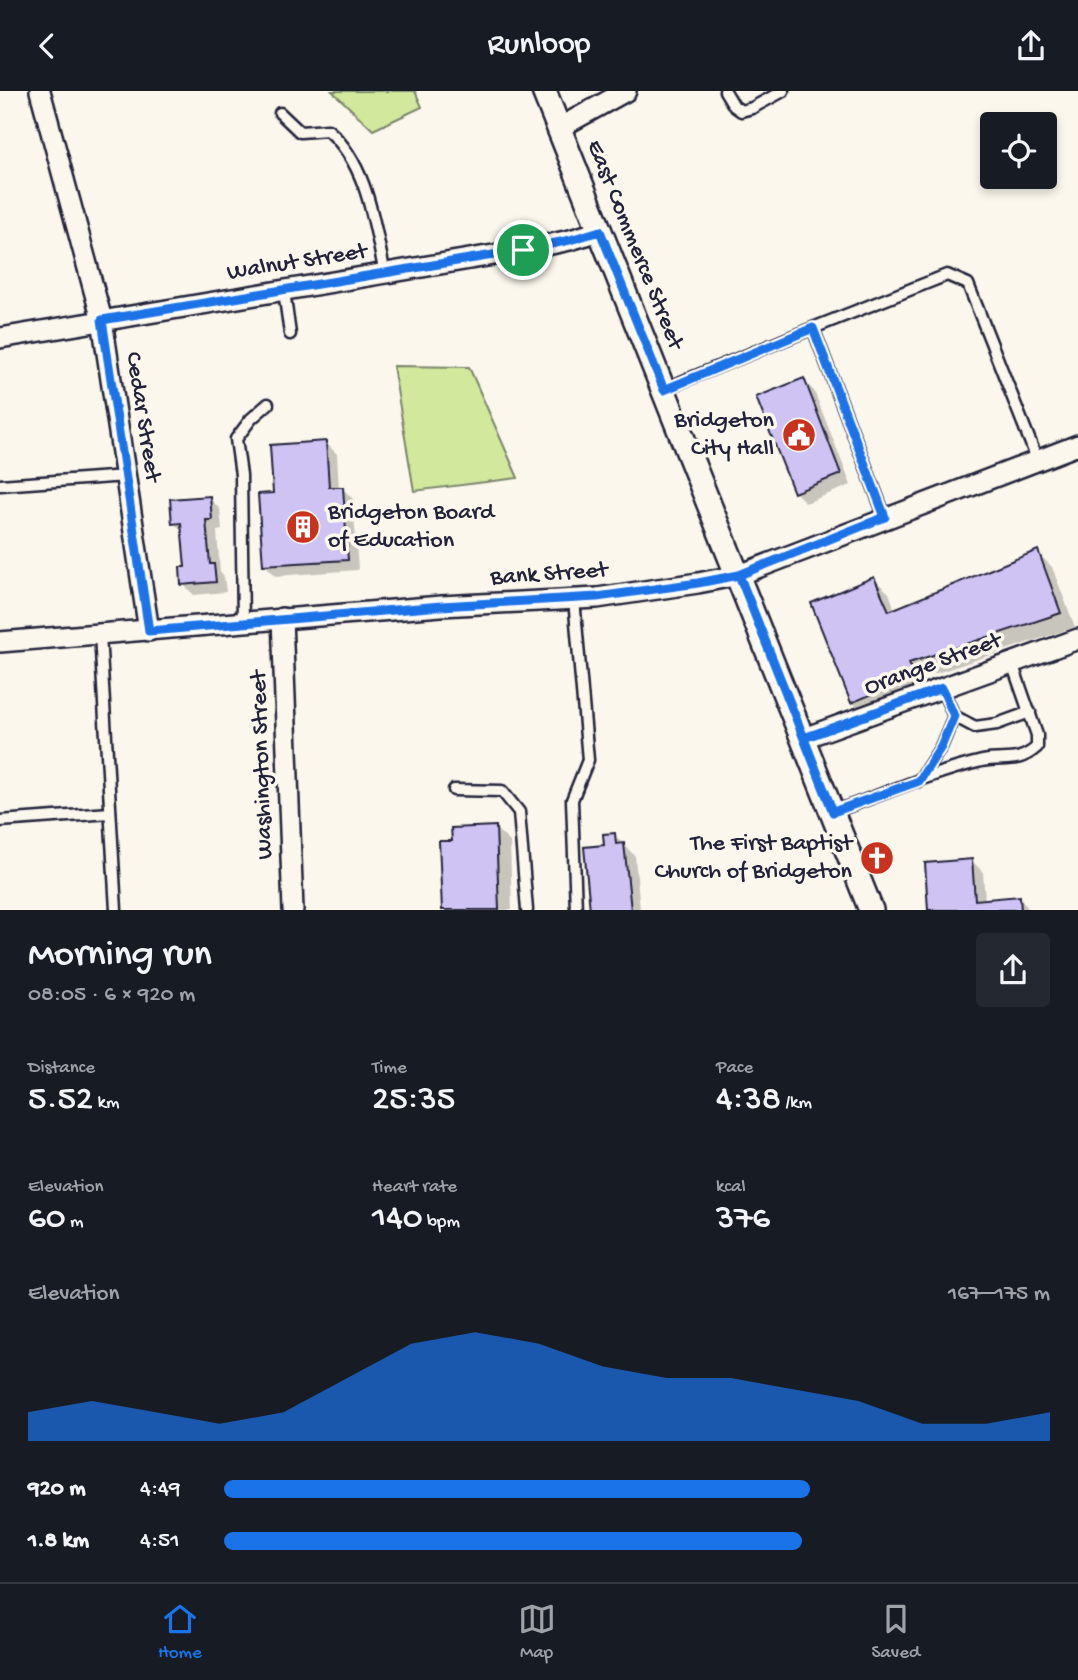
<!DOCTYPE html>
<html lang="en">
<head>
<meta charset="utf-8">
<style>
	:root { --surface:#171b24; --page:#242831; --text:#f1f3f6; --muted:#9ea1a6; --line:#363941; --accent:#1a73e8 }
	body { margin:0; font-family:"Gochi Hand",sans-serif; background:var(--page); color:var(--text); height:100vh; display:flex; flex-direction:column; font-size:26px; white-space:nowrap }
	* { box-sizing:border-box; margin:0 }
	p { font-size:23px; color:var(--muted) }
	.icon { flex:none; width:38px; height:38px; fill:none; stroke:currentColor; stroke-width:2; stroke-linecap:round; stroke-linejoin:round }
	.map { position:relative; height:819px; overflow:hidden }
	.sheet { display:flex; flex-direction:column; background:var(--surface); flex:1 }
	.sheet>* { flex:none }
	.controls { position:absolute; left:980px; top:21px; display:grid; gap:14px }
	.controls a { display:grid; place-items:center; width:77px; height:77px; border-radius:7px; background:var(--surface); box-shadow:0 4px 10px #0003; font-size:35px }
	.pin { position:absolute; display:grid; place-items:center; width:60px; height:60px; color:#fff; margin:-30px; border:4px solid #fff; border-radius:50%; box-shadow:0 2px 7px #0007 }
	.round { display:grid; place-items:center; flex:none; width:74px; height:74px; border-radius:7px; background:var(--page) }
	.overview { display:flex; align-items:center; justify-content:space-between; height:119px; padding:0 28px }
	h1 { font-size:38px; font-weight:600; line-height:52px }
	.metrics { display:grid; grid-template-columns:repeat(3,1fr); gap:10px; height:119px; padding:7px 28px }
	.metrics div { display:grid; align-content:center }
	.metrics b { font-size:35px; font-weight:600 }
	.metrics small { font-size:19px; font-weight:400 }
	.metrics p { font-size:19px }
	.chart { height:196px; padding:14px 28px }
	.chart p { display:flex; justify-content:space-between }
	.chart svg { width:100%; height:126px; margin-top:7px; fill:var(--accent); opacity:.7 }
	ul { padding:0 28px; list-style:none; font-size:23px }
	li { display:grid; grid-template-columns:112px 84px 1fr; align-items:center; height:52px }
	li i { height:18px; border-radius:9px; background:var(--accent) }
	header { display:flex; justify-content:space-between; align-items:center; height:91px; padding:0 28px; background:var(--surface); font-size:32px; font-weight:600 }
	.dock { display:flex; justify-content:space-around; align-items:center; height:98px; border-top:2px solid var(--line); background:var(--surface); font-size:19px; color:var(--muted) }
	.dock a { display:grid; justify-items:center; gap:4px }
	.dock .active { color:var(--accent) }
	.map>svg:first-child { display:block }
	.green { fill:#d1e89d; stroke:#7a856c; stroke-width:2 }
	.shadow { fill:#0003 }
	.building { fill:#cfc3f4; stroke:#22223b; stroke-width:2 }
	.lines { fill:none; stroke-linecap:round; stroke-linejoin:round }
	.service-casing { stroke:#22223b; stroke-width:15 }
	.minor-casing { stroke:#22223b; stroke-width:24 }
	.tertiary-casing { stroke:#22223b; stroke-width:28 }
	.service { stroke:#fbf7ec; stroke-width:10 }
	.minor { stroke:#fbf7ec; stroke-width:19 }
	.tertiary { stroke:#fbf7ec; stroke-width:23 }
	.route-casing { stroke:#fff; stroke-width:14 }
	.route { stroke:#1a73e8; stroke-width:9 }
	.labels { text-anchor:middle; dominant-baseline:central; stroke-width:7; stroke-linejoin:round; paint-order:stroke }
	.street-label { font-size:24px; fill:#22223b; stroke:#fbf7ec }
	.poi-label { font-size:24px; fill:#22223b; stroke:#fbf7ec; text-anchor:end }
</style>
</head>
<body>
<header><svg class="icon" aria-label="back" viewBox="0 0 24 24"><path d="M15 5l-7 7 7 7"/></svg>Runloop<svg class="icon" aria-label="share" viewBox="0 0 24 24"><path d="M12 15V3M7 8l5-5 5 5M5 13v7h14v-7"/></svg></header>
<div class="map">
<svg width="1078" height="819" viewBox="0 0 1078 819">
	<rect width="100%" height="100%" fill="#fbf7ec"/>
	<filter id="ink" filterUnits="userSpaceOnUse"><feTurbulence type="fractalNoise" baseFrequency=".0143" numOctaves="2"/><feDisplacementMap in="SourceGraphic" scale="14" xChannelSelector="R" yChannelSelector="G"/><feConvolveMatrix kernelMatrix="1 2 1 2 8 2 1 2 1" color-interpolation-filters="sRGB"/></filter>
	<g filter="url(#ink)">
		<g class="green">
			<polygon points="332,0 415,0 422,16 373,39"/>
			<polygon points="393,275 469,276 518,387 414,400"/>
		</g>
		<g class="shadow">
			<polygon points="803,289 814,300 851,394 806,412 795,401"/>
			<polygon points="326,352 337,363 339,398 342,397 353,408 358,479 276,485 265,474 275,404"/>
			<polygon points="209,407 220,418 222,439 217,440 220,481 224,486 226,501 194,504 183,493 186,478 184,442 174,432"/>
			<polygon points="1038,462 1052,476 1075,536 922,587 928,601 867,625 852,611 874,488 889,502 895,519"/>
			<polygon points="495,737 510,751 512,819 444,819 453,752"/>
			<polygon points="614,744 635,765 640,819 592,819 606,756"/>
			<polygon points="972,770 983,781 985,810 1019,807 1030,819 930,819"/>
		</g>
		<g class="building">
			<polygon points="804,287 841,383 794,402 756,306"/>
			<polygon points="326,350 329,396 343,396 348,469 263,474 258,403 273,402 270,354"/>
			<polygon points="210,405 212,429 206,429 210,473 214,473 216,491 181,494 180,476 185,476 181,432 172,433 170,408"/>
			<polygon points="1038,459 1061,522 909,572 914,586 851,612 811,512 874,486 889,520"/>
			<polygon points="496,735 499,819 442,819 439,750 452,750 451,737"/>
			<polygon points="615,742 616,753 624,752 631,819 590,819 584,756 604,754 603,743"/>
			<polygon points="972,768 975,809 1020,805 1021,819 928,819 925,772"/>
		</g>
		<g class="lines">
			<g class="service-casing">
				<g id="service">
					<polyline points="725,0 734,15 741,20 752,17 783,0"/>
					<path d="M280,22L300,41L328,39C368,74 374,133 385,183"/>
					<polyline points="284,200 290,243"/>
					<polyline points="664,298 813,237"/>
					<polyline points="0,394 126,385"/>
					<polyline points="885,426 813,237 947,184 968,193 1037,368"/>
					<polyline points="574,508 588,669 572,709 576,819"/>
					<polyline points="243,532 241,384 236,348 251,328 268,313"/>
					<polyline points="100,543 116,819"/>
					<polyline points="942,597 954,625 975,636 997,633 1030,621"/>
					<polyline points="919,690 941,656 954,625"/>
					<polyline points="454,699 502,700 519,721 527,819"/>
					<path d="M833,721C882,704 931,682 982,670C1004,665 1017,674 1037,656V644L1012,572"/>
					<polyline points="0,730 110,722"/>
				</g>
			</g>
			<g class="minor-casing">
				<g id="minor">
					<polyline points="40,0 102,229 149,540"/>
					<polyline points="559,37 626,0"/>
					<polyline points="0,247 523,159 570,149 600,140"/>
					<polyline points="282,527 293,819"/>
					<polyline points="0,551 441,515 597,507 698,492 739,484 1078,354"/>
					<polyline points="804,647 1078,548"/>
				</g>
			</g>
			<g class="tertiary-casing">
				<polyline id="tertiary" points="544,0 871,819"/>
			</g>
			<use href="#service" class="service"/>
			<use href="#minor" class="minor"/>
			<use href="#tertiary" class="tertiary"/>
		</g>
	</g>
	<g class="lines" filter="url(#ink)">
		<g class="route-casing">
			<polyline id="route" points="523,159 102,229 149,540 441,515 597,506 698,492 739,484 833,721 919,690 941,656 954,625 942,597 804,647 739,484 885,426 813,237 664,299 600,140 570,149 523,159"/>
		</g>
		<use href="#route" class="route"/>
	</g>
	<defs>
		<g id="civic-disc" transform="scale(1.75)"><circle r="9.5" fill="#c8321e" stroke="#fbf7ec"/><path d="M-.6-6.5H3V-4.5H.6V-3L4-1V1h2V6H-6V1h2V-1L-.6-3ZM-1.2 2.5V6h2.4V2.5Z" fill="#fff"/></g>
		<g id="building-disc" transform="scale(1.75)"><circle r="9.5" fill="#c8321e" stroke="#fbf7ec"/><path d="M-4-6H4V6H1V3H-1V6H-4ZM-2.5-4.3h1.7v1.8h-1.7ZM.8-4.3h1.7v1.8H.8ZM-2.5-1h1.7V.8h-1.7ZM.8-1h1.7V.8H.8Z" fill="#fff"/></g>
		<g id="church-disc" transform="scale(1.75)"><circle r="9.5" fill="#c8321e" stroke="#fbf7ec"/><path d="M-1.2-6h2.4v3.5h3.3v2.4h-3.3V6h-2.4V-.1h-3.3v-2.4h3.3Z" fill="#fff"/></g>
	</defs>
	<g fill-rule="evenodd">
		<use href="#civic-disc" x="799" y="344"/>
		<use href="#building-disc" x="303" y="436"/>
		<use href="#church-disc" x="877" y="767"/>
	</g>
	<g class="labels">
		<g class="street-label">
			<text transform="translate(634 154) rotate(68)">East Commerce Street</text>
			<text transform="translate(297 172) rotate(-9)">Walnut Street</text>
			<text transform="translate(142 326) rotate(81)">Cedar Street</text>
			<text transform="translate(549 484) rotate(-4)">Bank Street</text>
			<text transform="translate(933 574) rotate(-20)">Orange Street</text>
			<text transform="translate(263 674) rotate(-92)">Washington Street</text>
		</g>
		<g class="poi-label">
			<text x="774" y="330">Bridgeton<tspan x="774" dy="28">City Hall</tspan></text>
			<text x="328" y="422" text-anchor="start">Bridgeton Board<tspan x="328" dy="28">of Education</tspan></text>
			<text x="852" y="753">The First Baptist<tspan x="852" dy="28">Church of Bridgeton</tspan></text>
		</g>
	</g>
</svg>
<div class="controls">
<a><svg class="icon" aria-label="locate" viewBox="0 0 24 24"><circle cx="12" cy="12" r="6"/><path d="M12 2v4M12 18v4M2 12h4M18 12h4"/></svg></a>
</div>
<div class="pin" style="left:523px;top:159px;background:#1e9e55"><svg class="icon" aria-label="arrive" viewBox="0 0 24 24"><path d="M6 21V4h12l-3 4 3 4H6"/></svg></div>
</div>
<section class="sheet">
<div class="overview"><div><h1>Morning run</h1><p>08:05 · 6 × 920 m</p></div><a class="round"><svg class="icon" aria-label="share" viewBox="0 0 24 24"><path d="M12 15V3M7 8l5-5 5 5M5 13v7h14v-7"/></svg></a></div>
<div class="metrics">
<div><p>Distance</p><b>5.52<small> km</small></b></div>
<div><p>Time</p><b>25:35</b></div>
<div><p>Pace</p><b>4:38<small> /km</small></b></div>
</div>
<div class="metrics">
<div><p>Elevation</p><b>60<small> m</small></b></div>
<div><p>Heart rate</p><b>140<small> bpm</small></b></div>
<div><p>kcal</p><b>376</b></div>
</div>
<div class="chart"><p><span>Elevation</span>167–175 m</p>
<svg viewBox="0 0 160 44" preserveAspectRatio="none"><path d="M0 44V34L10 30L20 34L30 38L40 34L50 22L60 10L70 6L80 10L90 18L100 22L110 22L120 26L130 30L140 38L150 38L160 34V44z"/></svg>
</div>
<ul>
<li><b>920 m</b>4:49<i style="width:71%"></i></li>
<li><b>1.8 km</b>4:51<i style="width:70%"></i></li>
</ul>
</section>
<nav class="dock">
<a class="active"><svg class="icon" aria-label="home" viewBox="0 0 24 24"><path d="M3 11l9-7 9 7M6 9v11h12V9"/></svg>Home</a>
<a><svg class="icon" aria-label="map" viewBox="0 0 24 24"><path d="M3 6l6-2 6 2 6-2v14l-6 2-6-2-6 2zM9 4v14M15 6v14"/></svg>Map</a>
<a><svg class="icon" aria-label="saved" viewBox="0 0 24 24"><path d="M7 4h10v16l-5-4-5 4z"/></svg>Saved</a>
</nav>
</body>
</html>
